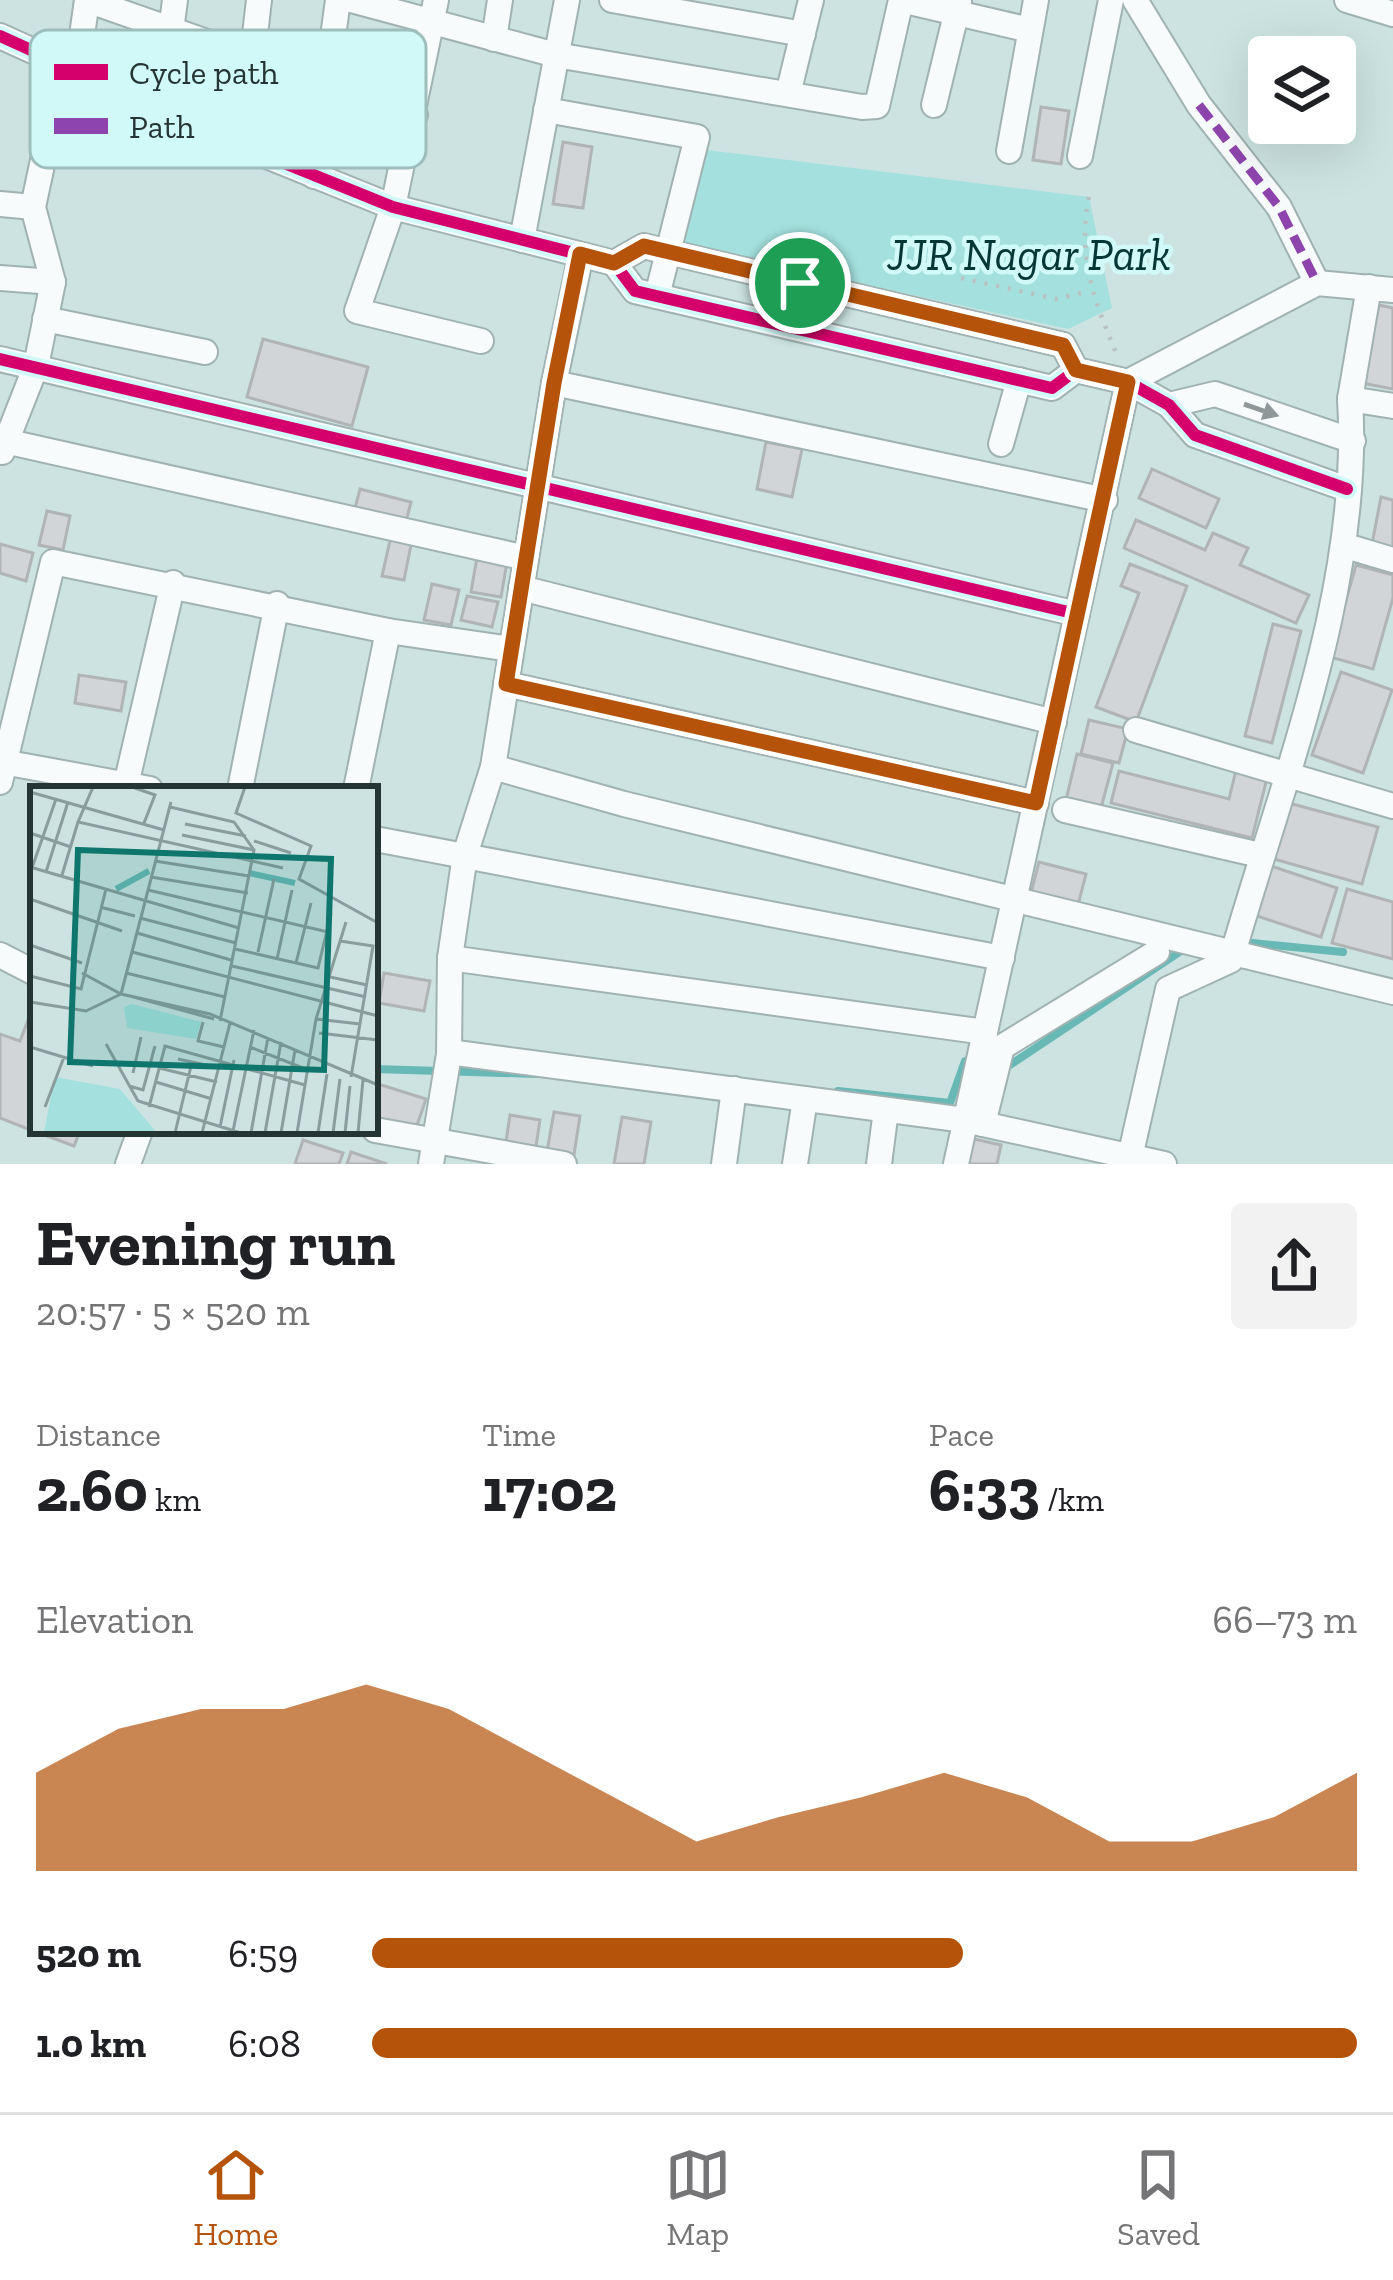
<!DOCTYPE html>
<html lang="en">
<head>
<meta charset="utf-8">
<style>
	:root { --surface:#fff; --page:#f2f2f2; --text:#202124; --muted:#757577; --line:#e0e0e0; --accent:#b45309 }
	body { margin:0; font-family:"Zilla Slab",serif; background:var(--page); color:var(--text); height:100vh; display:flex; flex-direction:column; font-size:45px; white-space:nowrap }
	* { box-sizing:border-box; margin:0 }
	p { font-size:39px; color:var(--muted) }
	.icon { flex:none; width:66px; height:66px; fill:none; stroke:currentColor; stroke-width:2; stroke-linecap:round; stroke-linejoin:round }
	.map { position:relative; height:1164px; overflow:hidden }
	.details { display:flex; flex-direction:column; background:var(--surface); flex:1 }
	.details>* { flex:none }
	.tools { position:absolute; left:1248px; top:36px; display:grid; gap:24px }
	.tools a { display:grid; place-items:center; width:108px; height:108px; border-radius:12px; background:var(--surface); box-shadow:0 12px 48px #0002; font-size:60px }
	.pin { position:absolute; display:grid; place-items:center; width:102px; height:102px; color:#fff; margin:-51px; border:6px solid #fff; border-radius:50%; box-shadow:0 3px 12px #0007 }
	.round { display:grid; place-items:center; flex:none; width:126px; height:126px; border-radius:12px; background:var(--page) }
	.summary { display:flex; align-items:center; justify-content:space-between; height:204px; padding:0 36px }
	h1 { font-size:66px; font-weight:700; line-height:90px }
	.metrics { display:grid; grid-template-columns:repeat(3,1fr); gap:18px; height:204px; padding:12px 36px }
	.metrics div { display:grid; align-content:center }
	.metrics b { font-size:60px; font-weight:700 }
	.metrics small { font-size:33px; font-weight:400 }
	.metrics p { font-size:33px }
	.chart { height:336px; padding:24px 36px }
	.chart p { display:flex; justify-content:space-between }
	.chart svg { width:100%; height:216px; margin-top:12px; fill:var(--accent); opacity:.7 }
	ul { padding:0 36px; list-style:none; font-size:39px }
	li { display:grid; grid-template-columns:192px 144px 1fr; align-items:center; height:90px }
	li i { height:30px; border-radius:15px; background:var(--accent) }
	.tab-bar { display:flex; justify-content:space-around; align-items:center; height:168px; border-top:3px solid var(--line); background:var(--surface); font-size:33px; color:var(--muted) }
	.tab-bar a { display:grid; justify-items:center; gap:6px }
	.tab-bar .selected { color:var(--accent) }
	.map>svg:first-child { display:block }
	.green { fill:#a4e1de }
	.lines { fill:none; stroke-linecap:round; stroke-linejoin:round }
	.stream { stroke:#68b8b6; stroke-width:8 }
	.building { fill:#d2d5d8; stroke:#b0b4b5; stroke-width:3 }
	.minor-casing { stroke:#a0b2b1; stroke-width:28 }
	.path { stroke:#bac2c1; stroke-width:4.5; stroke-dasharray:3 9; stroke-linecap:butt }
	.minor { stroke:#f7fbfb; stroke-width:24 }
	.quiet { stroke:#8e44ad; stroke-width:9; stroke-dasharray:18 9; stroke-linecap:butt }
	.cycleway-casing { stroke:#d0f9f7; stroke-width:20 }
	.cycleway { stroke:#d6006c; stroke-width:12 }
	.oneway { fill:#8e9898 }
	.route-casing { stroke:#fff; stroke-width:24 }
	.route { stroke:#b45309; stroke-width:15 }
	.labels { text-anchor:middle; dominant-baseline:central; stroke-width:9; stroke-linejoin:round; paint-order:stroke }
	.park-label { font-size:45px; font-style:italic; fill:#053736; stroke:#d0f9f7 }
	.inset-river { fill:none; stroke:#68b8b6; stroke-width:6 }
	.inset-road { fill:none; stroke:#899d9c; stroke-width:3 }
	.view { fill:#0f766e; fill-opacity:0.15; stroke:#0f766e; stroke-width:6 }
	.inset-edge { fill:none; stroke:#253534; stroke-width:6 }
	.key { fill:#d0f9f7; stroke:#9dbebc; stroke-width:3 }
	.key-label { font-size:33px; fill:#253534 }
</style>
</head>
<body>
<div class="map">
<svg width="1393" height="1164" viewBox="0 0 1393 1164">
	<rect width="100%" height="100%" fill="#cce3e2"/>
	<polygon class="green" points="706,150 1089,197 1112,308 1068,329 681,244"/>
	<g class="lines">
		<g class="stream">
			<polyline points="1243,942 1343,952"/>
			<polyline points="1000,1064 1010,1065 1184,949"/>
			<polyline points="375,1069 537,1074"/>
			<polyline points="838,1091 950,1103 965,1061 974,1062"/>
		</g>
	</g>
	<g class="building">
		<polygon points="1041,107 1069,111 1061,164 1033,160"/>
		<polygon points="563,142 592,147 583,208 553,204"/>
		<polygon points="1379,305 1393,308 1393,389 1362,383"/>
		<polygon points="263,339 368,367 352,426 247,397"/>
		<polygon points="766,442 802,449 792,497 757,489"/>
		<polygon points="1152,469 1219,499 1206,528 1139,498"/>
		<polygon points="360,489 411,502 404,530 353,516"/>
		<polygon points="1381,497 1393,500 1393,548 1372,544"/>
		<polygon points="47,511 70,516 63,550 39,545"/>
		<polygon points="1136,520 1205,550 1213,533 1248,548 1240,565 1309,595 1296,623 1124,548"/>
		<polygon points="391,536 412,540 404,580 382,576"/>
		<polygon points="0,544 33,553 26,581 0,573"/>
		<polygon points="477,557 507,562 501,597 471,592"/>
		<polygon points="1130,564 1187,586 1136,722 1096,707 1139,593 1121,586"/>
		<polygon points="1356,565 1393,575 1393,598 1373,669 1330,657"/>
		<polygon points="432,584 459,590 451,625 424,620"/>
		<polygon points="467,596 498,602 492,627 461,620"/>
		<polygon points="1273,624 1301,631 1272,743 1245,736"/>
		<polygon points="1341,672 1392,690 1363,773 1312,755"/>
		<polygon points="79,675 126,682 121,711 75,703"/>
		<polygon points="1089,720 1128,729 1119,763 1081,754"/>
		<polygon points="1077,754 1113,763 1100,812 1065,804"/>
		<polygon points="1236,770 1267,778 1252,838 1111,803 1119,771 1229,799"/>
		<polygon points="1285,802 1378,827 1362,884 1270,858"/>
		<polygon points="1039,862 1086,874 1078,905 1031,893"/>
		<polygon points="1271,866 1337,888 1321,937 1254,915"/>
		<polygon points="1347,889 1393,902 1393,959 1332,943"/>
		<polygon points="384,973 430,981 424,1011 379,1003"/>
		<polygon points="33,1007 33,1131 0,1118 0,1034 20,1041"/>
		<polygon points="375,1083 426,1099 414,1134 375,1121"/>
		<polygon points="554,1112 580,1116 573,1161 546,1157"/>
		<polygon points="510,1115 540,1120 535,1153 505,1148"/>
		<polygon points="622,1117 651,1122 644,1164 614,1164"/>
		<polygon points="34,1131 80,1131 74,1146"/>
		<polygon points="974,1139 1001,1145 997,1164 968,1164"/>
		<polygon points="303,1140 343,1153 339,1164 295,1164"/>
		<polygon points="351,1152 387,1164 347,1164"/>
	</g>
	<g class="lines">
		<g class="minor-casing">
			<g id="minor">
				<polyline points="87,0 415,115"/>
				<polyline points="351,0 556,55 862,107 877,106 901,0"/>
				<polyline points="436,0 393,207 357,311 481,341"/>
				<polyline points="612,0 803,34"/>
				<polyline points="901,0 1030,30"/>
				<polyline points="1135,0 1199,105 1279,207 1317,283"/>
				<polyline points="1347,0 1393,14"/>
				<polyline points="0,36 242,146 393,207 614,263 635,291 1052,388 1076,370 1128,382 1169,405 1195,435 1347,489"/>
				<polyline points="494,39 500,0"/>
				<polyline points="788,94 811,0"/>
				<polyline points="934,105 959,2"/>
				<polyline points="161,108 175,0"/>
				<polyline points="546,110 697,137 657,296"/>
				<polyline points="242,146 259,0"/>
				<polyline points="1009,151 1036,0"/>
				<polyline points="1080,156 1111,0"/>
				<polyline points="314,176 338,0"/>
				<polyline points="0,204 33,207"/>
				<polyline points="522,240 567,0"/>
				<polyline points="614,263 644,246 668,252 1063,345 1076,370"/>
				<polyline points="0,278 53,282"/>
				<polyline points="45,319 205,352"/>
				<polyline points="0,359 1077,614"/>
				<polyline points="1128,382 1317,283 1393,290"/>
				<polyline points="554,383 1105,500"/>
				<polyline points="1350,399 1369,287"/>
				<polyline points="1169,405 1215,394 1353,441"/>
				<polyline points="0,440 526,558"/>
				<polyline points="1001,444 1019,380"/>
				<polyline points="2,452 36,366 53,282 33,207 49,132 77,70 87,0"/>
				<polyline points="1346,546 1393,560"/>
				<polyline points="521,588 1054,722"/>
				<polyline points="506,684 1036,803"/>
				<polyline points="1136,730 1393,806"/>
				<polyline points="3,762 150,789"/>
				<polyline points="493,767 624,804 1393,992"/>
				<polyline points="0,782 53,562 388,631 510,649"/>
				<polyline points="125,789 173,583"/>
				<polyline points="240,789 277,604"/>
				<polyline points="356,789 388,631"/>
				<polyline points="1065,810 1260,855"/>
				<polyline points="375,839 1002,958"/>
				<polyline points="0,955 33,972"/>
				<polyline points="450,958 985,1032"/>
				<polyline points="449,1052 965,1120 1164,1164"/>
				<polyline points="983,1124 1002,1047 1157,952"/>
				<polyline points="375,1130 564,1164"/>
				<path d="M1130,1157L1168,989L1231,960C1282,782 1362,585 1350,399L1393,406"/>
				<polyline points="128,1164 140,1131"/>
				<polyline points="431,1164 449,1054 450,958 465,855 493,767 554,383 581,255"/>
				<polyline points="724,1164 734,1089"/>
				<polyline points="795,1164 805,1099"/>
				<polyline points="879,1164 886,1110"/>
				<polyline points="956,1164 1128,382"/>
			</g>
		</g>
		<g class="path">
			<path d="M1089,197C1077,256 1094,301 1117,355"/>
			<polyline points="961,278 1056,299 1089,291"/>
		</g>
		<use href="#minor" class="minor"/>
		<polyline class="quiet" points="1199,105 1279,207 1317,283"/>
		<g class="cycleway-casing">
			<g id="cycleway">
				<polyline points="0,36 242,146 393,207 614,263 635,291 1052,388 1076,370 1128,382 1169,405 1195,435 1347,489"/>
				<polyline points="0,359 1077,614"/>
			</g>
		</g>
		<use href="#cycleway" class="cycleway"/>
	</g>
	<defs><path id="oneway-solid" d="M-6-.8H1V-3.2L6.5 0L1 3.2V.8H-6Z" transform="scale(3)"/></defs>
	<use class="oneway" href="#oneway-solid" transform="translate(1261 410) rotate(19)"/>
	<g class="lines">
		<g class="route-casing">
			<polygon id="route" points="644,246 1063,345 1076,370 1128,382 1036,803 506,684 554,383 580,254 614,263"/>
		</g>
		<use href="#route" class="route"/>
	</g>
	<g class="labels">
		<g class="park-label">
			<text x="1029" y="255">JJR Nagar Park</text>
		</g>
	</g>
	<g transform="translate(30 786)">
		<rect width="348" height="348" fill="#cce3e2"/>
		<path d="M102,218L171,236L166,253L97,242L94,221ZM25,291L90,303L127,347L14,346Z" fill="#a4e1de"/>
		<path class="inset-river" d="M219,87L265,97M86,103L119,85"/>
		<path class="inset-road" d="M63,1L48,36L253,82M102,1L125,9L114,37M215,1L206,27L281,60L269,93L348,137M0,6L134,44M140,21L204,36L224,64M155,38L216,50M0,47L41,61M152,49L224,64L190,235M224,55L261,67M125,75L219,90M0,81L209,142M2,82L26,13M16,86L38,16M32,89L48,36M121,91L218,107M118,104L298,146M0,113L92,145M70,121L105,130M110,132L206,157M107,147L201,174M310,155L343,160L321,291M0,159L52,177M205,163L288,182L301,128M102,166L348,230M228,166L244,93M247,173L262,104M266,177L281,117M202,180L336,211M52,187L91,208L180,228L348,299M96,187L195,211M0,190L51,203L76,103M300,191L337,199M91,208L141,16M100,210L184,233M0,216L56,225L91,208M286,233L330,238M173,236L168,255L194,261M289,247L348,254M76,258L108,315L211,347M0,261L63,280M220,261L278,284M148,273L190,282M129,282L187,296M103,287L111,251M126,296L182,313M99,300L113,304L125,260M15,321L34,271M119,321L135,260L275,299M190,341L204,274M203,345L224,244M145,347L162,276M172,347L200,237M221,347L238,251M235,347L251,256M251,347L265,264M267,347L286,233L316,136M288,347L297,288M303,347L310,293M315,347L320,300M328,347L333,294"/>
		<path class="view" d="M48,64L301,73L294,284L40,276Z"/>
		<rect width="348" height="348" class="inset-edge"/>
	</g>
	<rect x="30" y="30" width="396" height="138" rx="18" class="key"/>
	<rect x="54" y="64" width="54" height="16" fill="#d6006c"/>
	<rect x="54" y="118" width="54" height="16" fill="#8e44ad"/>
	<g class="key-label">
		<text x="129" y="84">Cycle path</text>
		<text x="129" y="138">Path</text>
	</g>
</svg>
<div class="tools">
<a><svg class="icon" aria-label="layers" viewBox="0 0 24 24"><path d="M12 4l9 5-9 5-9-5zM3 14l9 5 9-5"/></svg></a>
</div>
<div class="pin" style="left:800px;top:283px;background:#1e9e55"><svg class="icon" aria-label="arrive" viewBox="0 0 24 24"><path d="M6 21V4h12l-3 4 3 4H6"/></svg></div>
</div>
<section class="details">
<div class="summary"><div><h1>Evening run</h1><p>20:57 · 5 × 520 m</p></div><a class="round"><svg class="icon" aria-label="share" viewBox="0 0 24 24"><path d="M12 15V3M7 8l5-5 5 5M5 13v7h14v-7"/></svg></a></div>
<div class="metrics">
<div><p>Distance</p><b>2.60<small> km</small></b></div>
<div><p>Time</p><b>17:02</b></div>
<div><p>Pace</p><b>6:33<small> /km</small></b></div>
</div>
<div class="chart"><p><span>Elevation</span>66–73 m</p>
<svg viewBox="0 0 160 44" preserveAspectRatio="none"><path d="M0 44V24L10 15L20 11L30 11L40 6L50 11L60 20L70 29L80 38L90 33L100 29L110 24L120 29L130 38L140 38L150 33L160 24V44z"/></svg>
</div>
<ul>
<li><b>520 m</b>6:59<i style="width:60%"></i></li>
<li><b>1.0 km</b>6:08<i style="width:100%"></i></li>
</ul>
</section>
<nav class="tab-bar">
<a class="selected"><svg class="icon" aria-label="home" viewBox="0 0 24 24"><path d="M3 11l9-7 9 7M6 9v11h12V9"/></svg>Home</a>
<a><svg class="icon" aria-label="map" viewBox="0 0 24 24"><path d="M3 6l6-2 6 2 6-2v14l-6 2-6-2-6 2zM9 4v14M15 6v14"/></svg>Map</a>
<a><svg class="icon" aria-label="saved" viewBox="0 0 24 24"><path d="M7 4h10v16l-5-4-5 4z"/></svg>Saved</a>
</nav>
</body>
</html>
